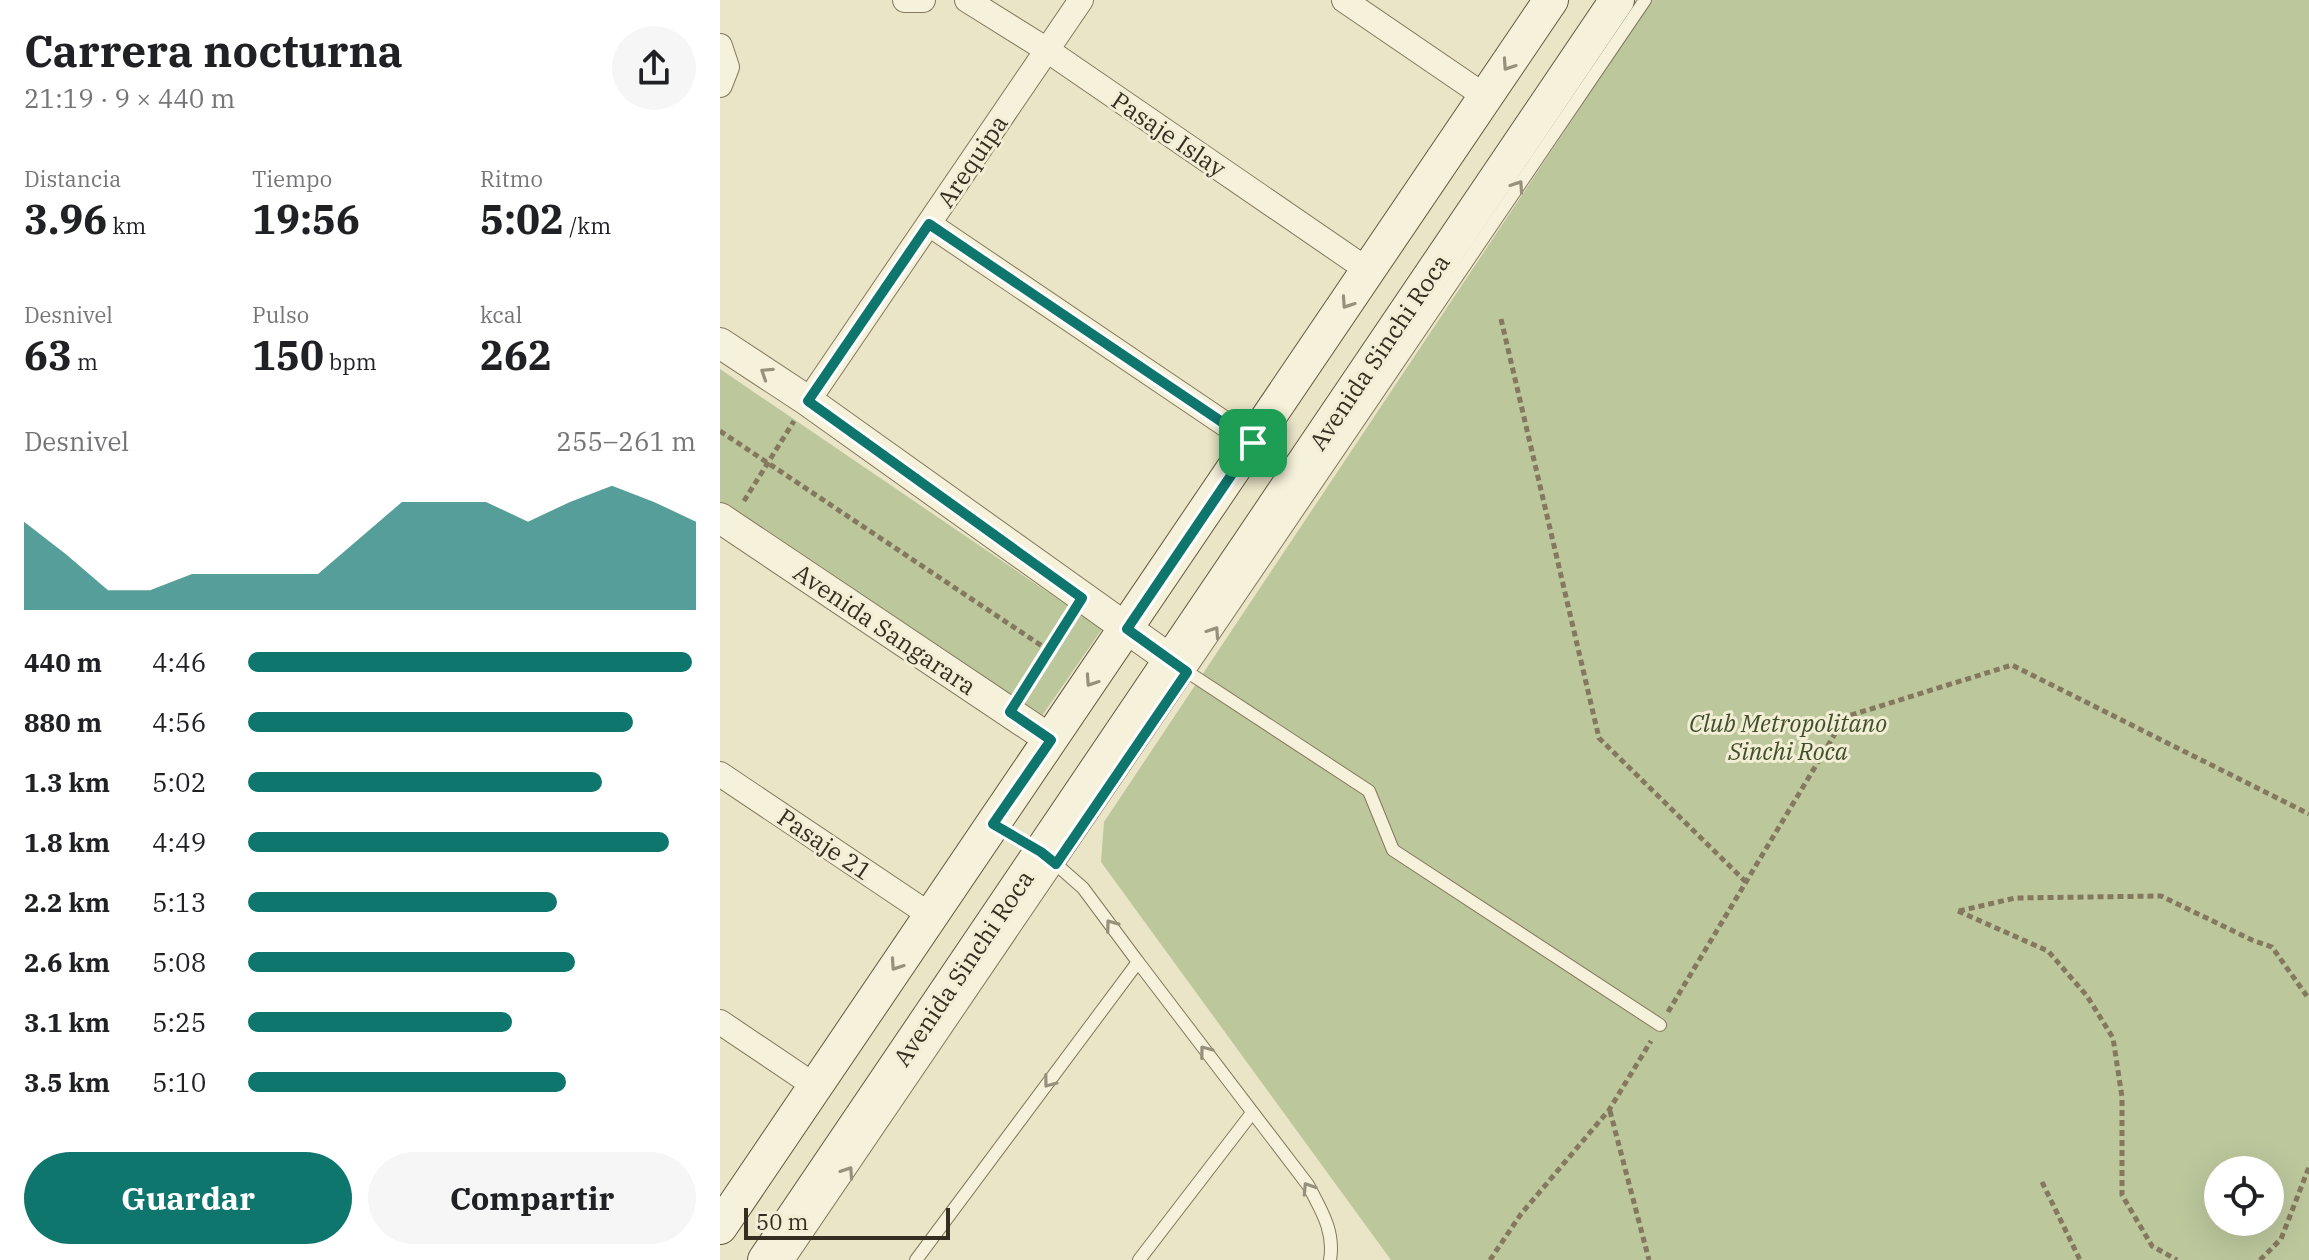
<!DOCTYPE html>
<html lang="es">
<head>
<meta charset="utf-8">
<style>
	:root { --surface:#fff; --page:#f6f6f6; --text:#202124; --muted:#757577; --accent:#0f766e }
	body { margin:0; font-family:"IBM Plex Serif",serif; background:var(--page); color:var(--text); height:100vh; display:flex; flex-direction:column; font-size:30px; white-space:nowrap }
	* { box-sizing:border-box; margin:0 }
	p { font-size:26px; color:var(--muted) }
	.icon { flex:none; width:44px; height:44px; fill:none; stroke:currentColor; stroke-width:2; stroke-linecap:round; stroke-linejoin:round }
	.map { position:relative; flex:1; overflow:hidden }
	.details { display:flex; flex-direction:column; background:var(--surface); width:720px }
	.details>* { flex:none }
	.tools { position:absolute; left:1484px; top:1156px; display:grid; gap:16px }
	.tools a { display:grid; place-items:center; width:80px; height:80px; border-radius:50%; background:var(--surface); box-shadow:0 8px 32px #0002; font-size:40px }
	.scale { position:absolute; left:24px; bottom:20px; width:206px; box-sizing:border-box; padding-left:8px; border:4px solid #362e20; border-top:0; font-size:22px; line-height:28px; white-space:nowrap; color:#362e20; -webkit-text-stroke:6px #f2eed6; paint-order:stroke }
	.pin { position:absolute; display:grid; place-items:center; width:68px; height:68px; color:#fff; margin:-34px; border-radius:16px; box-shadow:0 4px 12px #0006 }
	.round { display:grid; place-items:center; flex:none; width:84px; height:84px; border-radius:42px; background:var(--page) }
	.head { display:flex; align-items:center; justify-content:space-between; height:136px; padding:0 24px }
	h1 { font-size:44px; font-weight:700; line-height:60px }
	.figures { display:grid; grid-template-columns:repeat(3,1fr); gap:12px; height:136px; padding:8px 24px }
	.figures div { display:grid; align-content:center }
	.figures b { font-size:40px; font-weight:700 }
	.figures small { font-size:22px; font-weight:400 }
	.figures p { font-size:22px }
	.chart { height:224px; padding:16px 24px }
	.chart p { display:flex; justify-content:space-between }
	.chart svg { width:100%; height:144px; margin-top:8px; fill:var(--accent); opacity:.7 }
	.cta { display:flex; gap:16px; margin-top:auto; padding:16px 24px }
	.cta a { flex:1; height:92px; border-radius:48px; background:var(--accent); color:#fff; font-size:32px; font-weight:700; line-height:92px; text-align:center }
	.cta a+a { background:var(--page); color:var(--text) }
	ul { padding:0 24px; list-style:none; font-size:26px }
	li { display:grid; grid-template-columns:128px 96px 1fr; align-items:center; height:60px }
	li i { height:20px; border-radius:10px; background:var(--accent) }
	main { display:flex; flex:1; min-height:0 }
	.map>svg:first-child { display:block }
	.green { fill:#bcc79c; fill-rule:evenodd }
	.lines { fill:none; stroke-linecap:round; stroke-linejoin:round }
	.service-casing { stroke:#84785e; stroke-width:14 }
	.minor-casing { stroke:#84785e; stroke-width:26 }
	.tertiary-casing { stroke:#84785e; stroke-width:32 }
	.secondary-casing { stroke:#665941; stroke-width:36 }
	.path { stroke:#84785e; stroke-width:5; stroke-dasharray:6 4; stroke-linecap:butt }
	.service { stroke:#f6f1da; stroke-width:12 }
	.minor { stroke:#f6f1da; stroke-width:24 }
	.tertiary { stroke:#f6f1da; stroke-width:30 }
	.secondary { stroke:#f6f1da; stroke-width:34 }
	.oneway { stroke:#96907d }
	.route-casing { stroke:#fff; stroke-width:16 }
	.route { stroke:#0f766e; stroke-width:10 }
	.labels { text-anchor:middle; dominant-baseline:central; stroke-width:6; stroke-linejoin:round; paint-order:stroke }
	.street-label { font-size:24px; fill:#362e20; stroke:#f2eed6 }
	.park-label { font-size:24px; font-style:italic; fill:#415029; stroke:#f2eed6 }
</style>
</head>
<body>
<main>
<section class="details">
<div class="head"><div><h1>Carrera nocturna</h1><p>21:19 · 9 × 440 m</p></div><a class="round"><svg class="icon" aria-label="share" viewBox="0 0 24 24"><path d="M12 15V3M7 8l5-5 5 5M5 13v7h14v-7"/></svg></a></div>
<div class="figures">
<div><p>Distancia</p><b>3.96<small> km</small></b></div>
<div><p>Tiempo</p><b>19:56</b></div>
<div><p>Ritmo</p><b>5:02<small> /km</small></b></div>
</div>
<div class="figures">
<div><p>Desnivel</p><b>63<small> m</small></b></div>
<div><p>Pulso</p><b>150<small> bpm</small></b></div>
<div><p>kcal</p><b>262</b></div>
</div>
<div class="chart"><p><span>Desnivel</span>255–261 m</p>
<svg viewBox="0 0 160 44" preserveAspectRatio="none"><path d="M0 44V17L10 27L20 38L30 38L40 33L50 33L60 33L70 33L80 22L90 11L100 11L110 11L120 17L130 11L140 6L150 11L160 17V44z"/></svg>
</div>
<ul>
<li><b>440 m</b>4:46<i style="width:99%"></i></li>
<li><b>880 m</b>4:56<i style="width:86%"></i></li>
<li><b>1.3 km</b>5:02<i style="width:79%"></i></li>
<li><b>1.8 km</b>4:49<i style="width:94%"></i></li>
<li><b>2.2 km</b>5:13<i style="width:69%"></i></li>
<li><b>2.6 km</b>5:08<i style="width:73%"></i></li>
<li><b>3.1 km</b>5:25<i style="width:59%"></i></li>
<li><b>3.5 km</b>5:10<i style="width:71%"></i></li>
</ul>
<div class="cta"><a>Guardar</a><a>Compartir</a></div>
</section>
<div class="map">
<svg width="1589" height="1260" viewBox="0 0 1589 1260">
	<rect width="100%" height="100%" fill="#eae5c7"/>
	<g class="green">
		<path d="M932,0H1589V1260H671L381,862L384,822ZM1498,1170H1550V1222H1498Z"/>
		<polygon points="0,369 382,629 317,723 0,507"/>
	</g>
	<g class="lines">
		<g class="service-casing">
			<g id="service">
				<polyline points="460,667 649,791 673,850 940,1025"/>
				<polyline points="330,859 363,888 418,962"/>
				<polyline points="69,1260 925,0"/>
				<path d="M196,1260L418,962L588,1185C601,1210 615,1231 610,1260"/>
				<polyline points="419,1260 532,1113"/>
			</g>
		</g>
		<g class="minor-casing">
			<g id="minor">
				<polyline points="185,0 203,0"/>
				<polyline points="247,0 327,50 649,271"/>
				<polyline points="624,0 766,97"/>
				<polyline points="0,46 7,67 0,85"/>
				<polyline points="209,224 533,443"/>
				<polyline points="88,401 361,0"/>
				<polyline points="0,774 210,915"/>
				<polyline points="0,1022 95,1086"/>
			</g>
		</g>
		<g class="tertiary-casing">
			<g id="tertiary">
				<polyline points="0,343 88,401 451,660"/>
				<polyline points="0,518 331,740"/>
			</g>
		</g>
		<g class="secondary-casing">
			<g id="secondary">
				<polyline points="0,1227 831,0"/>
				<polyline points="45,1260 897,0"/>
			</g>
		</g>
		<g class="path">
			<polyline points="781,319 879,738 1026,882"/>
			<polyline points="0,431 328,650"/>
			<polyline points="24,501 74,421"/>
			<polyline points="303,691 349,618"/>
			<polyline points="1238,911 1328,951 1367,996 1393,1038 1402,1097 1402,1195 1432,1246 1457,1260"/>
			<polyline points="1239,911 1295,898 1441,896 1532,940 1552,947 1589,999"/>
			<polyline points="948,1012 1125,717 1292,665 1589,814"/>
			<polyline points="890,1111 929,1260"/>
			<polyline points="1322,1182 1360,1260"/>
			<polyline points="770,1260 801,1214 889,1110 931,1041"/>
			<polyline points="1540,1260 1561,1239 1589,1167"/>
		</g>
		<use href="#service" class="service"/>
		<use href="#minor" class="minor"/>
		<use href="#tertiary" class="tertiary"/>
		<use href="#secondary" class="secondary"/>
	</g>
	<defs><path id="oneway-chevron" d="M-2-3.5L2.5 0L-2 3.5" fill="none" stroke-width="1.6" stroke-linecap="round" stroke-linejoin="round" transform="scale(2)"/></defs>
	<g class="oneway">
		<use href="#oneway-chevron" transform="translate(788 65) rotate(124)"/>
		<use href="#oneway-chevron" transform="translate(798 186) rotate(-56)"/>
		<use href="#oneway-chevron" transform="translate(627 303) rotate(124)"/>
		<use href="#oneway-chevron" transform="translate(46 373) rotate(-147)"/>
		<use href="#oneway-chevron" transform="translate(494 632) rotate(-56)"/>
		<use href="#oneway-chevron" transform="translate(371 681) rotate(124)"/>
		<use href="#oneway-chevron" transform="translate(391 925) rotate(-126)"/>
		<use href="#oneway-chevron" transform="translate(176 965) rotate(124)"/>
		<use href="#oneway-chevron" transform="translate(485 1051) rotate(-127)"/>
		<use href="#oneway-chevron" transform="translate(329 1082) rotate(127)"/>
		<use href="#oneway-chevron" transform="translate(128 1172) rotate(-56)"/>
		<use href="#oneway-chevron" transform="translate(588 1188) rotate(-123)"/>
	</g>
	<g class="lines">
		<g class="route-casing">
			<polygon id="route" points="209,224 533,443 407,629 467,672 336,864 321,852 273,824 331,740 290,712 362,598 88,401"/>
		</g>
		<use href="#route" class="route"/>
	</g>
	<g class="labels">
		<g class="street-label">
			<text transform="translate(449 134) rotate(34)">Pasaje Islay</text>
			<text transform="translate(252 161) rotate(-56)">Arequipa</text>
			<text transform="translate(659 352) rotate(-56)">Avenida Sinchi Roca</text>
			<text transform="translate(165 629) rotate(34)">Avenida Sangarara</text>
			<text transform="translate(105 844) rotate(34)">Pasaje 21</text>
			<text transform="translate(243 968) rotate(-56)">Avenida Sinchi Roca</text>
		</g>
		<g class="park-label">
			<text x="1068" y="723">Club Metropolitano<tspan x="1068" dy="28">Sinchi Roca</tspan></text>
		</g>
	</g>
</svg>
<div class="tools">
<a><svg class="icon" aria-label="locate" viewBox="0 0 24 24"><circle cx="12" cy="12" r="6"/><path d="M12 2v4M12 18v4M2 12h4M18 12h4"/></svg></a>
</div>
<div class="scale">50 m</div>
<div class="pin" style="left:533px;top:443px;background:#1e9e55"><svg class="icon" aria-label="arrive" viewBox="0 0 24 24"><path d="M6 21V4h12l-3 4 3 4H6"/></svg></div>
</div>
</main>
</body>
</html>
